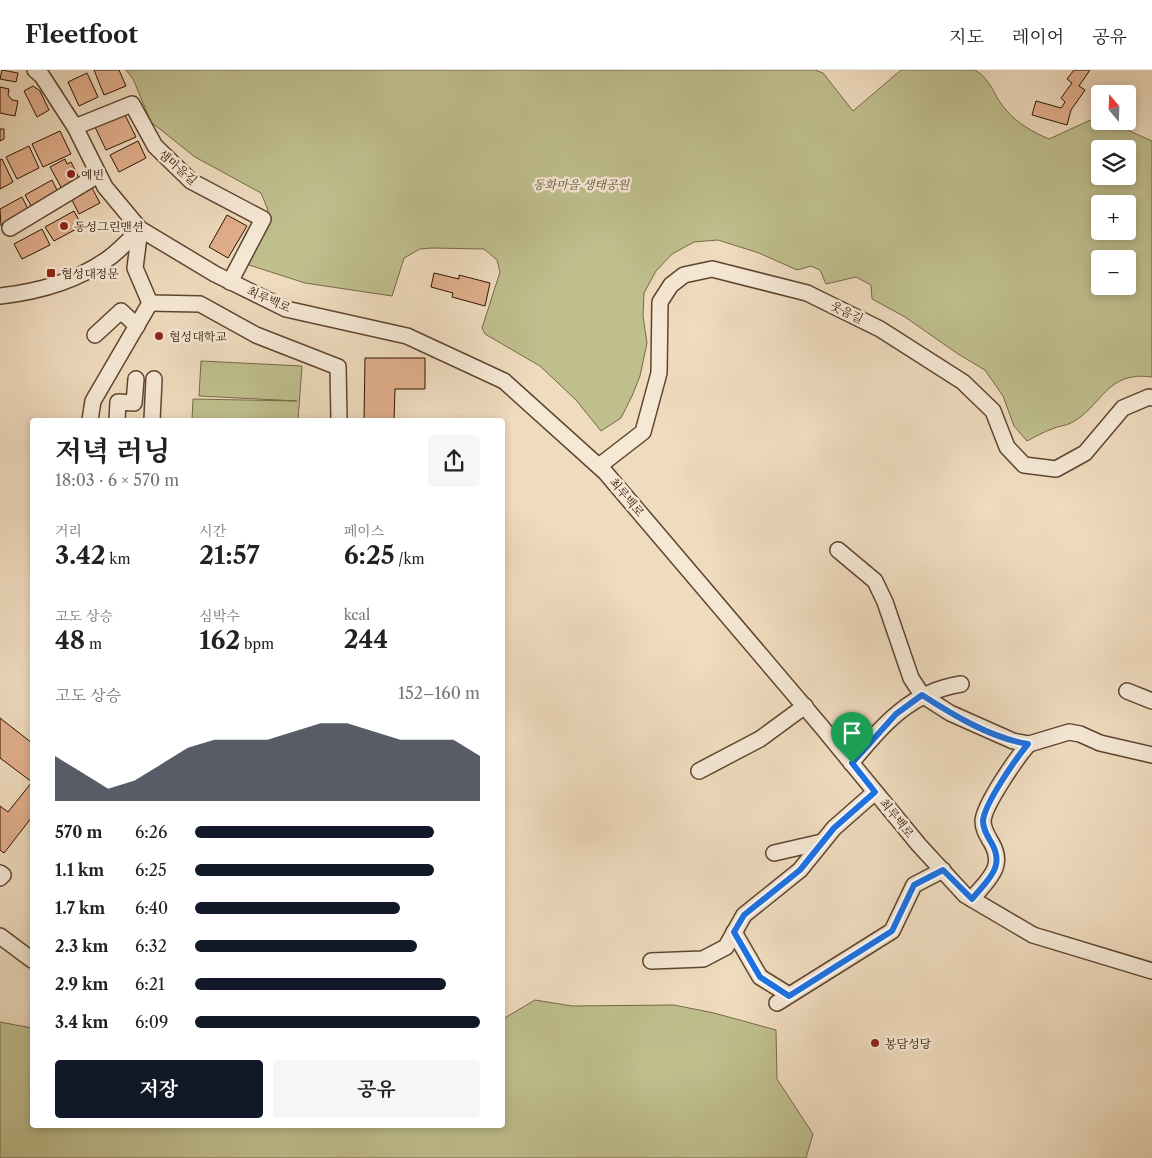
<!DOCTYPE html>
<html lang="ko">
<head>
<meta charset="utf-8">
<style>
	:root { --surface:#fff; --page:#f6f6f6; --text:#222; --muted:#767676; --line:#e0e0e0; --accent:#111827 }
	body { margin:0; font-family:"Libre Caslon Text","Noto Serif KR",serif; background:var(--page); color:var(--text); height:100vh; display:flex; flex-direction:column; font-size:19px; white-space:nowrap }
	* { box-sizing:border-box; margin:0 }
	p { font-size:16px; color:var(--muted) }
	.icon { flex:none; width:28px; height:28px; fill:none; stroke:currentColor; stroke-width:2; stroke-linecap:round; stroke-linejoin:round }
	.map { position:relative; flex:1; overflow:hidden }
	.drawer { position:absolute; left:30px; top:348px; width:475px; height:710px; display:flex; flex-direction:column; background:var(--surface); border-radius:5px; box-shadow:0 2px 8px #0003 }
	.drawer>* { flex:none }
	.needle { width:32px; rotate:341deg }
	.fabs { position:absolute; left:1091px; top:15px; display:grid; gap:10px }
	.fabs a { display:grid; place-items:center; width:45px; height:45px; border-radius:5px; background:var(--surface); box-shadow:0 2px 8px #0003; font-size:25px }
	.pin { position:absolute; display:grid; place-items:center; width:42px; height:42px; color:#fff; margin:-51px -21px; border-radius:50% 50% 50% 0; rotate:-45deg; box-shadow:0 0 5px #0007 }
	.pin .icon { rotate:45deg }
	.round { display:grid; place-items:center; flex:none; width:52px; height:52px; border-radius:5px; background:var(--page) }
	.head { display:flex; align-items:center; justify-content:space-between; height:85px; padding:0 25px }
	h1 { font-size:28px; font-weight:700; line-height:38px }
	.metrics { display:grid; grid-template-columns:repeat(3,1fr); gap:8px; height:85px; padding:5px 25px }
	.metrics div { display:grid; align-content:center }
	.metrics b { font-size:25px; font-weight:700 }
	.metrics small { font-size:14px; font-weight:400 }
	.metrics p { font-size:14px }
	.chart { height:140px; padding:10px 25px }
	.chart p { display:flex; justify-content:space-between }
	.chart svg { width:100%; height:90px; margin-top:5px; fill:var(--accent); opacity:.7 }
	.button { display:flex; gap:10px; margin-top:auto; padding:10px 25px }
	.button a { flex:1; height:58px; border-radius:5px; background:var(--accent); color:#fff; font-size:20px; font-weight:700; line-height:58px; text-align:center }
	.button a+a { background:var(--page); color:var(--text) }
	ul { padding:0 25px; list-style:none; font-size:16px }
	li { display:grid; grid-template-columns:80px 60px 1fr; align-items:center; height:38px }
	li i { height:12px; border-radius:6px; background:var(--accent) }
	header { display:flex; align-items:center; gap:30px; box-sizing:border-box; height:70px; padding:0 25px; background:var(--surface); border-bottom:1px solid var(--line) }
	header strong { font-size:24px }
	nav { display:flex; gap:28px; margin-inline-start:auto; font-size:18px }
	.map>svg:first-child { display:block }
	.green { fill:#bfbe8d; stroke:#776846; fill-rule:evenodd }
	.building { fill:#e1af8c; stroke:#2f1300 }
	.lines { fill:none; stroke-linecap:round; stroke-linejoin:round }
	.minor-casing { stroke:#5f4530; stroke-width:18 }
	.minor { stroke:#f5e8d5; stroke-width:15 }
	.route-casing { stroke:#fff; stroke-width:10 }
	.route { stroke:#1a73e8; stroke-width:6 }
	.poi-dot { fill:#8f2418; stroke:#f5e8d5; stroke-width:2 }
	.labels { text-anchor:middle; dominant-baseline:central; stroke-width:5; stroke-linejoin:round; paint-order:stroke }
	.street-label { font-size:12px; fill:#2f1300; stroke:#f5e8d5 }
	.poi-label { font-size:12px; fill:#2f1300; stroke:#f5e8d5; text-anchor:start }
	.park-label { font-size:12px; font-style:italic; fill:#614f31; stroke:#f5e8d5 }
</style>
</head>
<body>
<header>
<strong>Fleetfoot</strong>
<nav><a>지도</a><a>레이어</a><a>공유</a></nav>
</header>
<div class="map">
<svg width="1152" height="1088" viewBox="0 0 1152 1088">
	<rect width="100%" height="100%" fill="#efdbbe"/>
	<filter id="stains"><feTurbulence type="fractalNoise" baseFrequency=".004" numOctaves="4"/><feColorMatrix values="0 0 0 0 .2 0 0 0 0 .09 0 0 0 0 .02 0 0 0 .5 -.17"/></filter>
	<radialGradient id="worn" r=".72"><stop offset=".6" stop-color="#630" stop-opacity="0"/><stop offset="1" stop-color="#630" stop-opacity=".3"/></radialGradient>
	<g class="green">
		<path d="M126,0H815L823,3L853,41L901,0H975C992,10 994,27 1006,40C1018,54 1033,62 1049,69L1097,47L1100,51H1107L1152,71V307C1106,300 1101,338 1071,353C1065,356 1058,356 1052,359C1043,362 1035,367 1027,371L1014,356L1003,326L985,300L958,284L905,247L872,229L871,215L856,207L826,214L820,200L811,196L797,200L759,183L718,170L694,172L672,184L656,201L644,223L643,246L647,273L640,306L632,326L621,348L601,361L576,330L540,296L485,264L482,258L500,202L497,190L484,179L432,178L420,179L404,188L392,226L305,213L249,195L248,191L268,140L261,123L195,87L151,52L133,9ZM1100,79H1128V106H1100ZM1100,134H1128V161H1100ZM1100,189H1128V216H1100Z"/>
		<polygon points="201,291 302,296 298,350 192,350 193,329 297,331 199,326"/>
		<polygon points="535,930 572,936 674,935 714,943 776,960 777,1009 813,1064 806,1088 0,1088 0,952 32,958 32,1055 502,1055 503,949"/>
	</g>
	<g class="building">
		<polygon points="2,0 18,3 16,12 0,9"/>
		<polygon points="94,0 119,0 126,16 104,25"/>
		<polygon points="1074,0 1090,0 1079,16 1085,20 1071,40 1067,55 1032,45 1036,31 1061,38 1065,32 1061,28 1072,13 1067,9"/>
		<polygon points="87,3 98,27 79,36 68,12"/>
		<polygon points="33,16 40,21 49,40 37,47 24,21"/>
		<polygon points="0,17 9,19 8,25 12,30 18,31 15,46 0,43"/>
		<polygon points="124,43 136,67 106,80 95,57"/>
		<polygon points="0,59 4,59 4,69 0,71"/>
		<polygon points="60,61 71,84 43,97 32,74"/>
		<polygon points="138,71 146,88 119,102 110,85"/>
		<polygon points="29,76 39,98 17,109 6,87"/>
		<polygon points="2,89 13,112 0,119 0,90"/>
		<polygon points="65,89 67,94 71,92 80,110 62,119 50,97"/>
		<polygon points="52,110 59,124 33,139 25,125"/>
		<polygon points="91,116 100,133 79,144 70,126"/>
		<polygon points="22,127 29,141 1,156 0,139"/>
		<polygon points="74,141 82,156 54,171 45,157"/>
		<polygon points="227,145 247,156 228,188 209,177"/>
		<polygon points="42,159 50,175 22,189 14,174"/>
		<polygon points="434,203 459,209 459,205 490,213 485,236 452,227 453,223 431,217"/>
		<polygon points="365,288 425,288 425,319 395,319 394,350 364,350"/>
		<polygon points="0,648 32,673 32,747 4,783 0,780 0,736 8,742 32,712 0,688"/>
	</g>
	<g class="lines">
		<g class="minor-casing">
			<g id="minor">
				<polyline points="35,0 42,6 75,57 105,117 140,159 215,204 286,239 407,266 504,311 605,402 821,656 919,775 965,825 1033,865 1152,901"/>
				<polyline points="75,57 132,34 155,76 191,111 263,149 230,212"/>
				<polyline points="10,158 98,105"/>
				<path d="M0,226C38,222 77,211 109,188C120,180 130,169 140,159"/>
				<polyline points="150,233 200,234 256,265 338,297 339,350"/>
				<polyline points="95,265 121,241 137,256"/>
				<polyline points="90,350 93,331 150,233 135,198 140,159"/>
				<polyline points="117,350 118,332 134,333 136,309"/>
				<polyline points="152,350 154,309"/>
				<polyline points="599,396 643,362 659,303 660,232 671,215 684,205 712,199 807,223 880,259 963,312 993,341 1007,377 1024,395 1056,399 1085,383 1123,338 1149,327 1152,328"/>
				<polyline points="838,480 875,511 885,532 911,608 922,625 950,643 1013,671 1029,674 1069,662 1080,664 1100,673 1152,685"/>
				<polyline points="1127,621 1152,631"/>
				<path d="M851,693C883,655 910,622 961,614"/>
				<polyline points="699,701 760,669 805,636"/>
				<polyline points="774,783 822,772"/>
				<polyline points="0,803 3,805 0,808"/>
				<path d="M972,829C988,809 1006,797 991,772C987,765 983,759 983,751C984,735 1017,687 1029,674"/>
				<polyline points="734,862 760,907 789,925"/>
				<polyline points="0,866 32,890"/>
				<polyline points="651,891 703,889 726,877 744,845 800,800 834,758 875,722"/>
				<polyline points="777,933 892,861 914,815 943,800"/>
			</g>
		</g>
		<use href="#minor" class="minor"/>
	</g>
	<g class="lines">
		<g class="route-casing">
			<path id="route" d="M922,625C953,645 991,668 1028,674C1017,687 984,734 983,751C983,759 987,765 991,772C1006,797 988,809 972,829L943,800L914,815L892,861L789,926L760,907L734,862L744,845L800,800L834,758L875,722L852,693L896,644Z"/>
		</g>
		<use href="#route" class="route"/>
	</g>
	<g class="poi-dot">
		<circle cx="71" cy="104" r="5"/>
		<circle cx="64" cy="156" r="5"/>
		<rect x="46" y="198" width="10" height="10" rx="2.5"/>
		<circle cx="159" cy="266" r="5"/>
		<circle cx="875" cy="973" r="5"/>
	</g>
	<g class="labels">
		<g class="street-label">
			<text transform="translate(178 97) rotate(41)">샘마을길</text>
			<text transform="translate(269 229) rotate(24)">최루백로</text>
			<text transform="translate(847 242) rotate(26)">웃음길</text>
			<text transform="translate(627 427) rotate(50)">최루백로</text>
			<text transform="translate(897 748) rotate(51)">최루백로</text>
		</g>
		<g class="poi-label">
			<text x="81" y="104">예빈</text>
			<text x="74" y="156">동성그린맨션</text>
			<text x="61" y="203">협성대정문</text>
			<text x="169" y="266">협성대학교</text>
			<text x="885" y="973">봉담성당</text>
		</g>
		<g class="park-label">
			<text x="581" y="114">동화마을 생태공원</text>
		</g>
	</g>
	<rect width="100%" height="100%" filter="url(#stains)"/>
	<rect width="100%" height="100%" fill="url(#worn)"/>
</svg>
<div class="fabs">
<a><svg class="needle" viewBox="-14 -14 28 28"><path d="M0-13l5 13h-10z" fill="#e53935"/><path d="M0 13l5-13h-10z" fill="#767676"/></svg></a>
<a><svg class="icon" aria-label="layers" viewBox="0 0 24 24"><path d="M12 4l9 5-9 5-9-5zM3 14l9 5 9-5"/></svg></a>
<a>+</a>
<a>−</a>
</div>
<div class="pin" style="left:852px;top:693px;background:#1e9e55"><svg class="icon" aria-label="arrive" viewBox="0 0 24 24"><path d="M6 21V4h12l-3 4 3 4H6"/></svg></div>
<section class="drawer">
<div class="head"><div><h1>저녁 러닝</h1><p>18:03 · 6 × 570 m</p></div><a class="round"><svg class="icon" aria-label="share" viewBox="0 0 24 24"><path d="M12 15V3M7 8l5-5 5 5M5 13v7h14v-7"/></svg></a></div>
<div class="metrics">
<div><p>거리</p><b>3.42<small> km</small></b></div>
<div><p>시간</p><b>21:57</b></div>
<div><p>페이스</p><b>6:25<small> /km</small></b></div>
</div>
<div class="metrics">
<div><p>고도 상승</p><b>48<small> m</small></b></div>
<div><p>심박수</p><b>162<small> bpm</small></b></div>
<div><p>kcal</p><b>244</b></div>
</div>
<div class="chart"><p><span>고도 상승</span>152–160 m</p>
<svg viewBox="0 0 160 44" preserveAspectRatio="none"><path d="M0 44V22L10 30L20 38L30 34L40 26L50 18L60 14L70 14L80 14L90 10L100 6L110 6L120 10L130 14L140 14L150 14L160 22V44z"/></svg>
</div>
<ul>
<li><b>570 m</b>6:26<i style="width:84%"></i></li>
<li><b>1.1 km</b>6:25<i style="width:84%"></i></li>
<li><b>1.7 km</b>6:40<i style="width:72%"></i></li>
<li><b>2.3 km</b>6:32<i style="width:78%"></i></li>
<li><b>2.9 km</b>6:21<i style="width:88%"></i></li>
<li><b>3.4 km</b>6:09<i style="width:100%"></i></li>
</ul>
<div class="button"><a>저장</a><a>공유</a></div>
</section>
</div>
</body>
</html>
